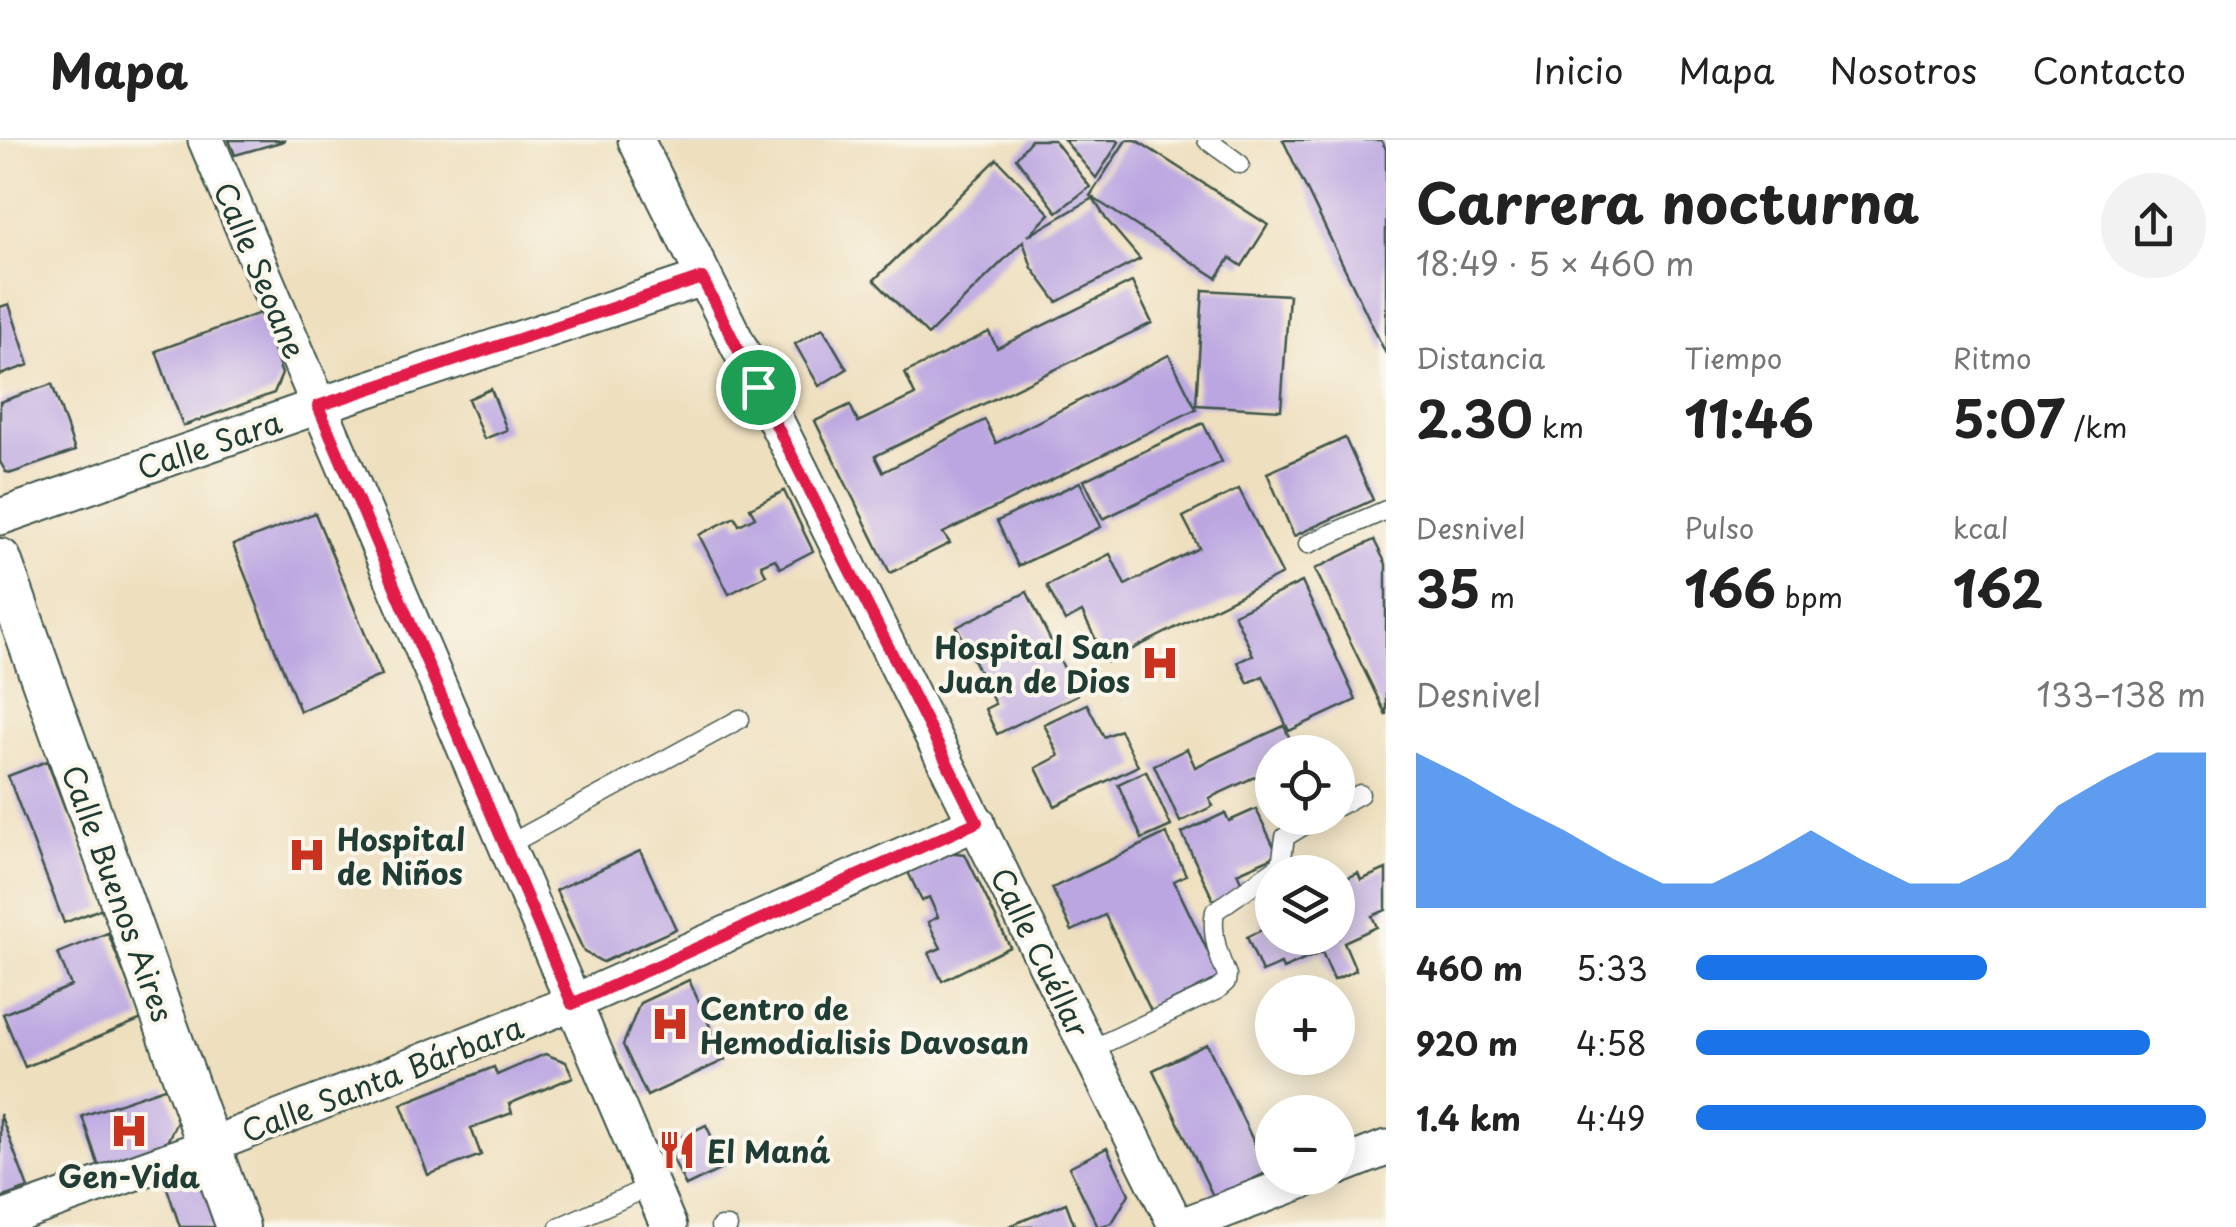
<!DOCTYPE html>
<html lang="es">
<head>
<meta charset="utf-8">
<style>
	:root { --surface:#fff; --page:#f2f2f2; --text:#222; --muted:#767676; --line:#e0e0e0; --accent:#1a73e8 }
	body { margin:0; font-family:"Playpen Sans",sans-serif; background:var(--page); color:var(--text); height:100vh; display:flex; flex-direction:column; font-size:38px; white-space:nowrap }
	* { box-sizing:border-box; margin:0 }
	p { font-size:32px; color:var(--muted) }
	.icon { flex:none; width:55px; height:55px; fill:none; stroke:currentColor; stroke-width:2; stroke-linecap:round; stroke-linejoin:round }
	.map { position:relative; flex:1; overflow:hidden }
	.panel { display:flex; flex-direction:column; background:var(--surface); width:850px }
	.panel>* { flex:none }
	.buttons { position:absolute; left:1255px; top:595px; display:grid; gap:20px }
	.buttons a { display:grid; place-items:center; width:100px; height:100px; border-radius:50%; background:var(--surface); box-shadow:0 5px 25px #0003; font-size:50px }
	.pin { position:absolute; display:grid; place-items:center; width:85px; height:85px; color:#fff; margin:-42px; border:5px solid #fff; border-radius:50%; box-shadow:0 2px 10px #0007 }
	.round { display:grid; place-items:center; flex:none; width:105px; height:105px; border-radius:52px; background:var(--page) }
	.overview { display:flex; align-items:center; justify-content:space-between; height:170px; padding:0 30px }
	h1 { font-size:55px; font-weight:700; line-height:75px }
	.figures { display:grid; grid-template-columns:repeat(3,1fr); gap:15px; height:170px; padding:10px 30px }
	.figures div { display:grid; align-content:center }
	.figures b { font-size:50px; font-weight:700 }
	.figures small { font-size:28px; font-weight:400 }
	.figures p { font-size:28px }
	.chart { height:280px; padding:20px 30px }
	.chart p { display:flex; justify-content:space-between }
	.chart svg { width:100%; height:180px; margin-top:10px; fill:var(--accent); opacity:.7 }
	ul { padding:0 30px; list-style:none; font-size:32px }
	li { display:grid; grid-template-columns:160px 120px 1fr; align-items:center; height:75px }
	li i { height:25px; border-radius:12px; background:var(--accent) }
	header { display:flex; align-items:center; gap:60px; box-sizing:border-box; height:140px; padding:0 50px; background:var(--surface); border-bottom:2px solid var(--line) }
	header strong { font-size:48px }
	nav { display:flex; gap:55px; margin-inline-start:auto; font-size:35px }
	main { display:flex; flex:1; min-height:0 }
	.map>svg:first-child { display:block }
	.building { fill:#bba6e1 }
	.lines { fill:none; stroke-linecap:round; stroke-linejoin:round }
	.service-casing { stroke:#3e5549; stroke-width:21 }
	.minor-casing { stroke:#3e5549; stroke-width:39 }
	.tertiary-casing { stroke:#3e5549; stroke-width:46 }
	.service { stroke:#fff; stroke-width:18 }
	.minor { stroke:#fff; stroke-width:35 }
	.tertiary { stroke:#fff; stroke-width:42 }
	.route-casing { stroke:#fff; stroke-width:20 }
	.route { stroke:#e11d48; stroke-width:12 }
	.labels { text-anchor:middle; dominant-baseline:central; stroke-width:8; stroke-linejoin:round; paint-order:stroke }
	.street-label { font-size:30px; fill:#1f3d34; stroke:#fbf7ec }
	.poi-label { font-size:30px; font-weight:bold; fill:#1f3d34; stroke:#fbf7ec; text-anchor:start }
</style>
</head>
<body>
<header>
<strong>Mapa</strong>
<nav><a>Inicio</a><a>Mapa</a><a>Nosotros</a><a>Contacto</a></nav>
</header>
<main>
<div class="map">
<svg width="1386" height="1087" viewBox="0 0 1386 1087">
	<rect width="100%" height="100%" fill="#fbf7ec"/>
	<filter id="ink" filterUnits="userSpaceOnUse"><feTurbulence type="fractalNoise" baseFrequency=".01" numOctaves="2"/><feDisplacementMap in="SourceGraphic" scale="20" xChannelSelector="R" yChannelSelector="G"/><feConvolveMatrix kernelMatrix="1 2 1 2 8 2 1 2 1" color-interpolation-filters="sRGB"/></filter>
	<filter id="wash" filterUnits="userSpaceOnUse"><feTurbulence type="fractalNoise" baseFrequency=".0048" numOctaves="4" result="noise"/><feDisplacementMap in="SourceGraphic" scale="40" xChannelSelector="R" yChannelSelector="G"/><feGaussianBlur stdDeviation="2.25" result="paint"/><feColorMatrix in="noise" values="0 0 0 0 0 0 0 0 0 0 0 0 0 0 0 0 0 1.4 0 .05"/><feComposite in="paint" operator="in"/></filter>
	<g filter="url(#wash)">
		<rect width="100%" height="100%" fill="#eedfbe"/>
		<g id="blocks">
			<g class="building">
				<polygon points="229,0 284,0 284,1 235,15"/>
				<polygon points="1031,0 1054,0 1090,47 1057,72 1016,18"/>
				<polygon points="1064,0 1117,0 1119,2 1096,38"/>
				<polygon points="1126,0 1136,0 1268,85 1242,126 1230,118 1217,138 1090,56"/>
				<polygon points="1283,0 1381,0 1386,9 1386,214"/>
				<polygon points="997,19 1050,74 1028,96 1093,58 1106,79 1140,119 1057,162 1032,128 1023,101 928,195 874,140"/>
				<polygon points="1132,142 1152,183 875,316 883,332 985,280 996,303 1169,215 1196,269 943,393 950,403 890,433 815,281 850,265 858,282 915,255 905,233 989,192 997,208"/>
				<polygon points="1203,150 1289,155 1281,270 1196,265"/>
				<polygon points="9,164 29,225 0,235 0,167"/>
				<polygon points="260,173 282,234 274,253 183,286 156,211"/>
				<polygon points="823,188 847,229 819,246 795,204"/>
				<polygon points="52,244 75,311 12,333 6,332 0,322 0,262"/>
				<polygon points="491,249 507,290 484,299 468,259"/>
				<polygon points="1203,283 1222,322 1103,379 1084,340"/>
				<polygon points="1345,298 1373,360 1294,396 1267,333"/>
				<polygon points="1080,342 1101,387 1018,426 997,381"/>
				<polygon points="1239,349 1282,434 1107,522 1082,472 1065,481 1047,446 1110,414 1125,445 1199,408 1183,377"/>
				<polygon points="784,351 813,411 780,428 775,419 761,425 766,435 729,454 699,395 735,377 739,385 755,377 750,368"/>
				<polygon points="315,373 382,535 300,571 233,405"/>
				<polygon points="1374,400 1386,424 1386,575 1315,429"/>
				<polygon points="1302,442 1356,560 1289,591 1263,536 1248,543 1238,522 1253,515 1234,474"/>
				<polygon points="1027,452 1077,555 997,594 985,569 995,564 957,487"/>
				<polygon points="1087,564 1104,597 1120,590 1138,626 1055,666 1036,628 1059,616 1044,584"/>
				<polygon points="1284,586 1296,612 1272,612 1272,629 1209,658 1213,666 1180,682 1154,625 1187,609 1195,627"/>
				<polygon points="47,621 103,768 64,783 8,636"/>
				<polygon points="1146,631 1171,686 1142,699 1118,644"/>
				<polygon points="1256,669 1278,715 1237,733 1245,750 1215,764 1182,693 1225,673 1229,681"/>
				<polygon points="1166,693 1186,735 1174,741 1220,837 1151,871 1105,775 1072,791 1052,748"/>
				<polygon points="640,711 676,789 603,822 584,812 556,750"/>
				<polygon points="945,712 965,714 1010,807 942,841 929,813 941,808 928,782 938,777 929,757 922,761 907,730"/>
				<polygon points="1386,729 1386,770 1372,776 1377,787 1344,802 1356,830 1334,840 1322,812 1283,829 1281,824 1262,832 1247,797 1264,789 1260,780 1272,774 1272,798 1338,798 1338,742 1358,733 1361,740"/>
				<polygon points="108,793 142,879 25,927 3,874 71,846 58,813"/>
				<polygon points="689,840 725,920 647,956 623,905 640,863"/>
				<polygon points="1207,904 1268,1032 1214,1058 1153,930"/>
				<polygon points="545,914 566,922 573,937 509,964 512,973 471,988 481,1015 428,1035 401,964 494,927 497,935"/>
				<polygon points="167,947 178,979 166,1004 99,1027 82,976"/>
				<polygon points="0,974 28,1048 1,1058 0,1056"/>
				<polygon points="706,985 726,1027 686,1046 666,1004"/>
				<polygon points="1107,1008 1129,1054 1112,1083 1098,1087 1069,1027"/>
				<polygon points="188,1034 205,1041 221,1087 180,1087 165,1042"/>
				<polygon points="1066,1063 1075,1087 1007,1087"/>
			</g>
		</g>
	</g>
	<g filter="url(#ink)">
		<use href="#blocks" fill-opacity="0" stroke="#3e5549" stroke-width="2.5"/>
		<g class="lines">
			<g class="service-casing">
				<g id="service">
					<polyline points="1207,0 1240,24"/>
					<polyline points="1308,404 1386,370"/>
					<polyline points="1338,666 1360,654"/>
					<polyline points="506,706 740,579"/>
					<path d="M1090,910L1217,850L1226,842L1227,835C1218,816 1211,792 1215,771L1281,725L1285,697L1316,678"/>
					<polyline points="559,1087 651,1046"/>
					<polyline points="720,1087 728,1087"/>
				</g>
			</g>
			<g class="minor-casing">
				<g id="minor">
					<polyline points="206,0 669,1087"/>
					<polyline points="636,0 1177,1087"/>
					<polyline points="0,377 318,266 703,138"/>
					<polyline points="1338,1027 1386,1008"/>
					<polyline points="0,1080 209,1006 572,863 977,682"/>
					<polyline points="1179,1087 1309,1038"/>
				</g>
			</g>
			<g class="tertiary-casing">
				<polyline id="tertiary" points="0,420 238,1087"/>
			</g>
			<use href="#service" class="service"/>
			<use href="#minor" class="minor"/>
			<use href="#tertiary" class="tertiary"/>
		</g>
	</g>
	<g class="lines" filter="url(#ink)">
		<g class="route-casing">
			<polygon id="route" points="702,138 977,682 572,864 318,266"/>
		</g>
		<use href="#route" class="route"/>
	</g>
	<defs>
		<g id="hospital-bare" transform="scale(3)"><path d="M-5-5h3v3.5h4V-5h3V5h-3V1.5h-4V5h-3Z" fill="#c8321e" stroke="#fbf7ec" stroke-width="2.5" paint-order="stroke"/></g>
		<g id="restaurant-bare" transform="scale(3)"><path d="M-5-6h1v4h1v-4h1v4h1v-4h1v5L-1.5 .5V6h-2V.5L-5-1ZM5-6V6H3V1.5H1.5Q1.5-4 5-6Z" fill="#c8321e" stroke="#fbf7ec" stroke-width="2.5" paint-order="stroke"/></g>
	</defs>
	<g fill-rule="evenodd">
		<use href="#hospital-bare" x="1160" y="523"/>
		<use href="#hospital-bare" x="307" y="715"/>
		<use href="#hospital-bare" x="670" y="884"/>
		<use href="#hospital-bare" x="129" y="991"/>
		<use href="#restaurant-bare" x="677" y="1010"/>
	</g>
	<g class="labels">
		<g class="street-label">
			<text transform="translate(261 130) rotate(67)">Calle Seoane</text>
			<text transform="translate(209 304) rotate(-19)">Calle Sara</text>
			<text transform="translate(119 753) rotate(70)">Calle Buenos Aires</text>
			<text transform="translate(1041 812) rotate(64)">Calle Cuéllar</text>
			<text transform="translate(382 938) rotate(-21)">Calle Santa Bárbara</text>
		</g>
		<g class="poi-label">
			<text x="1130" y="506" text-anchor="end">Hospital San<tspan x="1130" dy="34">Juan de Dios</tspan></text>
			<text x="337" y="698">Hospital<tspan x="337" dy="34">de Niños</tspan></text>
			<text x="700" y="867">Centro de<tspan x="700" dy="34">Hemodialisis Davosan</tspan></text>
			<text x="707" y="1010">El Maná</text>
			<text x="129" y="1035" text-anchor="middle">Gen-Vida</text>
		</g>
	</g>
</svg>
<div class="buttons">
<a><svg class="icon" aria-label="locate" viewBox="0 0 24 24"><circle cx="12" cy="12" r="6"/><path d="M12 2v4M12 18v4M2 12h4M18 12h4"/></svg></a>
<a><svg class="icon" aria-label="layers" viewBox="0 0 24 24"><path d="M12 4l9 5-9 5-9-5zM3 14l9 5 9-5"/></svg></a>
<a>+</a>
<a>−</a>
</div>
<div class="pin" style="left:758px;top:247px;background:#1e9e55"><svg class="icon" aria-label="arrive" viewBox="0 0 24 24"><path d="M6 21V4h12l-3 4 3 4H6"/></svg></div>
</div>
<section class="panel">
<div class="overview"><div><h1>Carrera nocturna</h1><p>18:49 · 5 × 460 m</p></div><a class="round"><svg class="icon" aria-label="share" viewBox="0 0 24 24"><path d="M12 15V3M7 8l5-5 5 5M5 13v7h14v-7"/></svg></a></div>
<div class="figures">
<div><p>Distancia</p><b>2.30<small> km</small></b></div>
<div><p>Tiempo</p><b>11:46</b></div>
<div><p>Ritmo</p><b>5:07<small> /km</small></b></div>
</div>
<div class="figures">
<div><p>Desnivel</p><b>35<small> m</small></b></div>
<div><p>Pulso</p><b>166<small> bpm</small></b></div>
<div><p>kcal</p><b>162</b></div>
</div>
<div class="chart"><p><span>Desnivel</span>133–138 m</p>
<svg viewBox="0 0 160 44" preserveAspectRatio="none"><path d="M0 44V6L10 12L20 19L30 25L40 32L50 38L60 38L70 32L80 25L90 32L100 38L110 38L120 32L130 19L140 12L150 6L160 6V44z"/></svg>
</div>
<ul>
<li><b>460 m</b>5:33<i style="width:57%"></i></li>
<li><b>920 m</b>4:58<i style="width:89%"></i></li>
<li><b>1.4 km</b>4:49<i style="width:100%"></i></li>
</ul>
</section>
</main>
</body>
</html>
